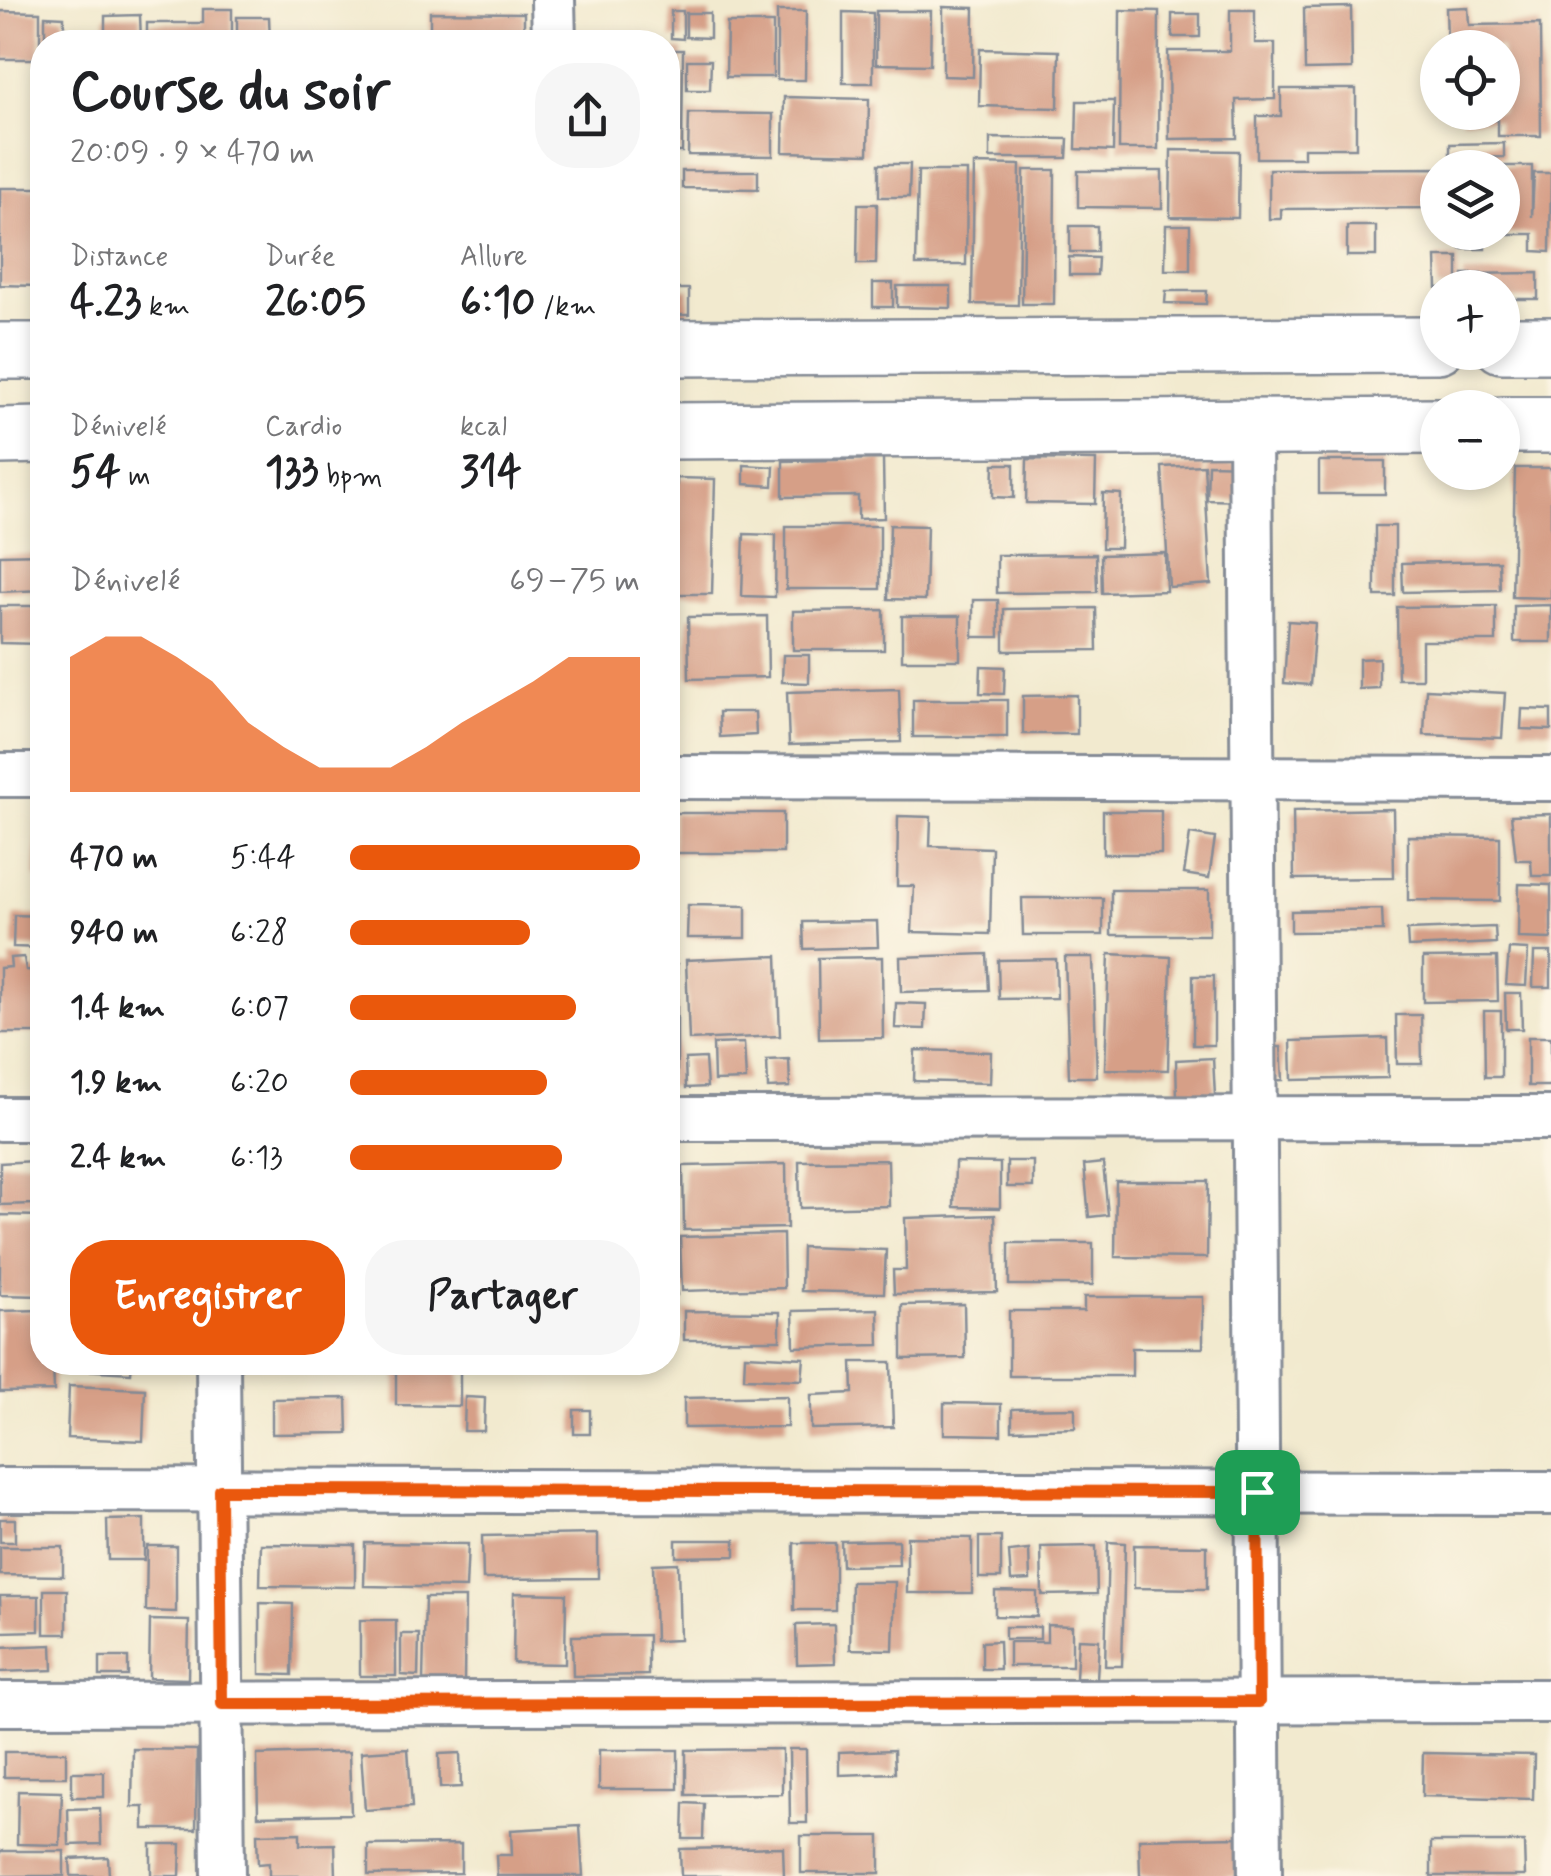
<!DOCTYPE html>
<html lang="fr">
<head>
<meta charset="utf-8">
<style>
	:root { --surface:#fff; --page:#f6f6f6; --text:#202124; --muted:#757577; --accent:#ea580c }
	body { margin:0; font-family:Mynerve,sans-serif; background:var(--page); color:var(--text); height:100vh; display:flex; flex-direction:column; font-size:38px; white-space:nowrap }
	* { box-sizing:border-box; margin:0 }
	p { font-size:32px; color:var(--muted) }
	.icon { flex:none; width:55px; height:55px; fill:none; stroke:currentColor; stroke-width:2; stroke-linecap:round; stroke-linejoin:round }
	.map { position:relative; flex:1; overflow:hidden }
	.side { position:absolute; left:30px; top:30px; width:650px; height:1345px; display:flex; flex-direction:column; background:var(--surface); border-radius:40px; box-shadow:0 5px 15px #0003 }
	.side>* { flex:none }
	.fabs { position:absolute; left:1420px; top:30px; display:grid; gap:20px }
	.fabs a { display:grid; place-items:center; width:100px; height:100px; border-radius:50%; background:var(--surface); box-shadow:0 5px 15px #0003; font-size:50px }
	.pin { position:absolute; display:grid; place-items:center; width:85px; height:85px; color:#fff; margin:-42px; border-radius:20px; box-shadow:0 5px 15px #0006 }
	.round { display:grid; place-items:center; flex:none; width:105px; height:105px; border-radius:40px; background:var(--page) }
	.summary { display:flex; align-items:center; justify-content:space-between; height:170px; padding:0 40px }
	h1 { font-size:55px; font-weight:800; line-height:75px }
	.metrics { display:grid; grid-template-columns:repeat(3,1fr); gap:15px; height:170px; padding:10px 40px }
	.metrics div { display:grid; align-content:center }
	.metrics b { font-size:42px; font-weight:800 }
	.metrics small { font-size:28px; font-weight:400 }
	.metrics p { font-size:28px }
	.chart { height:280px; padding:20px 40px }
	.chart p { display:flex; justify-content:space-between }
	.chart svg { width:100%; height:180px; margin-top:10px; fill:var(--accent); opacity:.7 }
	.primary-button { display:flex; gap:20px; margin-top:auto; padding:20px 40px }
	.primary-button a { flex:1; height:115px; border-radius:40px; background:var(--accent); color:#fff; font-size:40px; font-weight:800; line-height:115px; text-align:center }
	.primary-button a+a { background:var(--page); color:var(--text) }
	ul { padding:0 40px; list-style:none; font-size:32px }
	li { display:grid; grid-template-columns:160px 120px 1fr; align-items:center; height:75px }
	li i { height:25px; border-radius:12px; background:var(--accent) }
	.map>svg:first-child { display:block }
	.building { fill:#d69f87 }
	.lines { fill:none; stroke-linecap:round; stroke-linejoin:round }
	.street-casing { stroke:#868c96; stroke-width:48 }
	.secondary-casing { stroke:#868c96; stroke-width:60 }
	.street { stroke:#fff; stroke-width:42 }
	.secondary { stroke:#fff; stroke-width:55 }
	.route-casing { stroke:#fff; stroke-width:20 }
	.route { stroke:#ea580c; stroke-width:12 }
</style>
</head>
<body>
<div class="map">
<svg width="1551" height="1876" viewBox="0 0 1551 1876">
	<rect width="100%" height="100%" fill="#fcf5e5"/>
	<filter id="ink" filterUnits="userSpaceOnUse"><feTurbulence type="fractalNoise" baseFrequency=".01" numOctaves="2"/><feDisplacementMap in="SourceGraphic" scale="20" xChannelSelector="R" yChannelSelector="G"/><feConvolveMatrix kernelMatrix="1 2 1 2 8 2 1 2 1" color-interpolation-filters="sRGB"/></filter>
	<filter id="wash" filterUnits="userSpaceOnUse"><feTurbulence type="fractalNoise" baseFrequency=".0048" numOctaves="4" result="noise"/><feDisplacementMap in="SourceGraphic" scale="40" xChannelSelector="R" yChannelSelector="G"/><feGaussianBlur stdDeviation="2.25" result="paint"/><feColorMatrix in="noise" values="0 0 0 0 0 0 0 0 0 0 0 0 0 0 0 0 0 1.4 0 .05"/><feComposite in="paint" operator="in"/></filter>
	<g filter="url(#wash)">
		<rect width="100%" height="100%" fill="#f2eacf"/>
		<g id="blocks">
			<g class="building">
				<polygon points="943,7 974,8 973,77 943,76"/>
				<polygon points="1351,7 1352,69 1305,70 1304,8"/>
				<polygon points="1468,7 1469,25 1540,24 1541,136 1498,136 1498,120 1462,120 1462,112 1502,112 1502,48 1461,48 1461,39 1447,39 1446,8"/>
				<polygon points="203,9 232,9 232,42 147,42 147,23 203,23"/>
				<polygon points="1120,10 1159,11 1158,149 1119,149"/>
				<polygon points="1230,10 1255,10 1255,43 1275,43 1275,99 1236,100 1237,138 1169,139 1168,51 1230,51"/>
				<polygon points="0,11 40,12 40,59 0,59"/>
				<polygon points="671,11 683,11 683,39 671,38"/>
				<polygon points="777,11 806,11 805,80 777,80"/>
				<polygon points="876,11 931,11 930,65 876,64"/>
				<polygon points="430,12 524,13 524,42 430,42"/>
				<polygon points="843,12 873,13 873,83 843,83"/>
				<polygon points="686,13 710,13 710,38 686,37"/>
				<rect x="1172" y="14" width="28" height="23"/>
				<polygon points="140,15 141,42 105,42 105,16"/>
				<polygon points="45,16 64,17 64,42 45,42"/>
				<polygon points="237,17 269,17 270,42 237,42"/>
				<polygon points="727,23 773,23 773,77 726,77"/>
				<polygon points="980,49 1059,51 1058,108 979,106"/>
				<polygon points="668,50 683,50 682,152 668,152"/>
				<polygon points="687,60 711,60 710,90 687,90"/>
				<polygon points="1281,89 1356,89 1356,148 1304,148 1304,158 1257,158 1257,116 1281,116"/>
				<polygon points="784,97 869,99 868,154 783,152"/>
				<polygon points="1077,101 1114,101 1113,151 1076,149"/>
				<polygon points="689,113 773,114 773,156 688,155"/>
				<polygon points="990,138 1068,139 1067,158 990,158"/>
				<polygon points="1504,143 1504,157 1450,158 1450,144"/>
				<polygon points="1171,150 1239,151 1238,218 1170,217"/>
				<polygon points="879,164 910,164 909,197 879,197"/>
				<polygon points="974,164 1020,165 1018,305 972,304"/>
				<polygon points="1502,166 1532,166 1532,217 1534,173 1551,173 1550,252 1533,251 1533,234 1502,234"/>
				<polygon points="1438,168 1438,208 1281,209 1281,219 1269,219 1269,169"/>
				<polygon points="1024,170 1055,170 1054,304 1022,304"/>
				<polygon points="682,171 758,171 758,189 682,188"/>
				<polygon points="918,171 967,171 966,265 916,265"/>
				<polygon points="1078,171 1162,171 1162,208 1078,207"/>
				<polygon points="0,188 40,188 39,286 0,285"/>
				<polygon points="858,204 877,204 876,264 857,264"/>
				<polygon points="1166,225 1190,225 1190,270 1165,270"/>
				<rect x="1070" y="226" width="27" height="26"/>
				<rect x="1347" y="226" width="29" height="30"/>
				<rect x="1461" y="232" width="24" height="17"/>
				<polygon points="1069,257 1098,258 1097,275 1069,275"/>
				<polygon points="1436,257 1458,257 1458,288 1437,288"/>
				<polygon points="1538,273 1538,299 1502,299 1502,288 1463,288 1463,274"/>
				<rect x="873" y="283" width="20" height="24"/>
				<polygon points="897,286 951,286 951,308 897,307"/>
				<rect x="668" y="289" width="21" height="26"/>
				<polygon points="1166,291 1207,291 1206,304 1165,303"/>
				<polygon points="883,459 884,518 858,519 858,496 783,497 783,461"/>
				<polygon points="1027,459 1096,460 1095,504 1026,503"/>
				<rect x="1319" y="461" width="66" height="33"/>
				<polygon points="994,464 1014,464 1014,498 993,497"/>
				<polygon points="1208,464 1247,465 1246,501 1207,500"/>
				<polygon points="744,465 774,467 773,486 744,484"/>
				<polygon points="1204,465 1211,584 1169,587 1162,467"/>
				<polygon points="1515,468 1551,468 1551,598 1512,597"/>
				<polygon points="677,478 715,479 712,594 675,594"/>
				<polygon points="1103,493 1121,494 1120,548 1102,548"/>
				<polygon points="890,525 927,526 925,600 888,599"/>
				<rect x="786" y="526" width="94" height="63"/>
				<rect x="1375" y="526" width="20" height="70"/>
				<polygon points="744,534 776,535 775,597 742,596"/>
				<polygon points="1165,553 1166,591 1102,593 1101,555"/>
				<polygon points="42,554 42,590 0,592 0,555"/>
				<polygon points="1096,554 1097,592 997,593 997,555"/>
				<polygon points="1499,561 1500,590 1403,592 1402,563"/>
				<polygon points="973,600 998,600 999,637 973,637"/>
				<polygon points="1551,605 1551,642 1514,642 1514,606"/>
				<polygon points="0,606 42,606 42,644 0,643"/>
				<polygon points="1496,606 1496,641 1422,641 1422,679 1398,679 1397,607"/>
				<polygon points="1096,608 1097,650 1004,651 1004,609"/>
				<polygon points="884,610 884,650 793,650 793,611"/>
				<polygon points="767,616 768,677 689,679 688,617"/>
				<rect x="902" y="616" width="58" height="44"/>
				<polygon points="1288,621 1315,623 1310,685 1284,683"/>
				<polygon points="783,655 809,655 809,683 782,682"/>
				<polygon points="1379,658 1379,688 1359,689 1359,659"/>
				<polygon points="981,666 1005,667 1004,694 980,693"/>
				<polygon points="899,689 901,742 789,745 787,692"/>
				<polygon points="1426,689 1505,693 1502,738 1424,735"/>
				<polygon points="1077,695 1077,734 1023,734 1023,696"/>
				<rect x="913" y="700" width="94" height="37"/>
				<polygon points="1522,709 1551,710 1551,730 1521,729"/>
				<polygon points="719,712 755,712 756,735 720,737"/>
				<polygon points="1393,809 1394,878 1294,879 1293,811"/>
				<rect x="1103" y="811" width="58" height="43"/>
				<rect x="673" y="813" width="110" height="40"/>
				<polygon points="1551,814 1551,876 1532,876 1531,860 1516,860 1511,815"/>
				<polygon points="898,816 931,817 930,846 992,848 990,934 912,932 914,886 897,886"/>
				<polygon points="37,819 42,819 42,878 35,877"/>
				<polygon points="1190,834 1215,838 1209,878 1184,874"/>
				<polygon points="1408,836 1500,837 1500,901 1408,900"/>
				<polygon points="1519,884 1551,885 1551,939 1518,938"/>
				<rect x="1111" y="890" width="98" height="45"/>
				<polygon points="1022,898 1103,898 1103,935 1023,935"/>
				<rect x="668" y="902" width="4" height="43"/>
				<polygon points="688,905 746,906 746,938 687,938"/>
				<polygon points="1382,909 1383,931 1291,932 1291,911"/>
				<polygon points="14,915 42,916 42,948 13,947"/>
				<polygon points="877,921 878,947 804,949 803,922"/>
				<polygon points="1495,927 1496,943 1408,947 1407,930"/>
				<polygon points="1509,949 1528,950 1526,986 1506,985"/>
				<polygon points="1534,952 1551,952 1551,987 1533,987"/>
				<polygon points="987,954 989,990 901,992 900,957"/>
				<polygon points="1109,954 1171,957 1168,1070 1105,1069"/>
				<polygon points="777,956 780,1036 689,1040 686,960"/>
				<polygon points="24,957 26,970 42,971 42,1033 0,1033 0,968 11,967 10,958"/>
				<polygon points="882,957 883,1038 819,1039 818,958"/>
				<polygon points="1065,957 1093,957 1097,1077 1069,1077"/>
				<polygon points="1497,957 1498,1001 1423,1002 1423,958"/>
				<polygon points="1056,959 1057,998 999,999 998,960"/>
				<rect x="668" y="964" width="9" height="123"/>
				<rect x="1193" y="976" width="21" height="69"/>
				<polygon points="1505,993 1521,993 1522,1029 1506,1029"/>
				<polygon points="896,1003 926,1004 925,1029 895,1028"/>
				<polygon points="1484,1011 1501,1011 1501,1077 1485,1077"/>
				<polygon points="1396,1015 1421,1015 1422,1064 1397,1064"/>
				<rect x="1528" y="1037" width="23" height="49"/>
				<polygon points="1387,1038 1388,1078 1292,1080 1291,1041"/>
				<polygon points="744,1043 746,1080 714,1081 713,1044"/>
				<polygon points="1261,1047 1281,1047 1283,1080 1262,1081"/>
				<polygon points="915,1050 991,1052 990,1083 914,1081"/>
				<polygon points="705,1058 707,1087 686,1088 685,1059"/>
				<polygon points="1213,1058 1215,1096 1177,1098 1176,1060"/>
				<polygon points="789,1059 790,1087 768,1088 767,1060"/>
				<polygon points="888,1160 889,1206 800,1208 799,1161"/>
				<polygon points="33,1161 35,1204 0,1205 0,1163"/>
				<rect x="1007" y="1161" width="26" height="26"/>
				<polygon points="955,1162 1000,1163 1000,1208 954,1207"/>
				<polygon points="1103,1163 1108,1215 1089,1217 1084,1165"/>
				<polygon points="786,1164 787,1228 684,1230 683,1166"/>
				<polygon points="1116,1181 1208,1181 1207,1258 1115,1257"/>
				<polygon points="0,1215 42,1216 42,1296 0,1295"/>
				<polygon points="995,1215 997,1292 894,1294 893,1270 906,1270 905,1218"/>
				<polygon points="783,1234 784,1288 682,1291 680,1237"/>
				<rect x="1009" y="1243" width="84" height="42"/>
				<polygon points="668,1246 676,1246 677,1295 668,1295"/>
				<polygon points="802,1247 886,1250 884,1293 801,1291"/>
				<polygon points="1084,1297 1203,1297 1203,1348 1132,1348 1132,1376 1009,1376 1009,1311 1084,1311"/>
				<polygon points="668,1300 670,1300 672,1329 668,1329"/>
				<polygon points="964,1304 965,1358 902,1359 902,1305"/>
				<polygon points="878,1309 879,1345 794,1347 793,1311"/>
				<polygon points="42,1310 42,1362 53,1362 54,1391 0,1392 0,1311"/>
				<polygon points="684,1311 780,1312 780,1340 684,1340"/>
				<polygon points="745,1355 804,1358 802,1380 744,1378"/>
				<polygon points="82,1362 132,1362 131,1373 82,1370"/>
				<polygon points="396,1362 460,1362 460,1406 396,1405"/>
				<polygon points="852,1362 891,1362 893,1427 811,1429 811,1395 853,1393"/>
				<polygon points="69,1386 145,1389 143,1441 67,1438"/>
				<polygon points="787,1396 787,1427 684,1428 684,1398"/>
				<polygon points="465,1397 485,1398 484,1431 464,1431"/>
				<polygon points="347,1398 348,1433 272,1434 272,1399"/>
				<polygon points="944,1403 1001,1404 1001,1435 944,1434"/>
				<polygon points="1075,1408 1075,1428 1012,1430 1012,1409"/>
				<rect x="574" y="1410" width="16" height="24"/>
				<rect x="0" y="1519" width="15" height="23"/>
				<polygon points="144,1519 144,1560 108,1560 107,1520"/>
				<polygon points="598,1534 598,1578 483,1579 482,1536"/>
				<polygon points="907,1537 972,1538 972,1593 907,1593"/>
				<rect x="979" y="1537" width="22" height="41"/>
				<polygon points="676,1540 735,1540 735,1556 676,1557"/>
				<polygon points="898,1540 899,1565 842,1566 841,1541"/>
				<polygon points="1108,1542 1125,1543 1122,1666 1105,1666"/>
				<polygon points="365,1543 468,1544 466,1588 364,1586"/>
				<rect x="794" y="1543" width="41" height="67"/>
				<polygon points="261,1544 355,1545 355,1587 260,1586"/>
				<polygon points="1134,1545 1207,1546 1207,1589 1134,1588"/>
				<polygon points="147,1546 176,1546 176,1612 146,1611"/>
				<polygon points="1096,1546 1097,1594 1042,1595 1041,1547"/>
				<polygon points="0,1547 63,1547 63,1576 0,1575"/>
				<polygon points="1029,1550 1030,1580 1011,1581 1009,1552"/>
				<polygon points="678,1563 680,1640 655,1641 653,1564"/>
				<polygon points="851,1582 895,1582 893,1650 850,1649"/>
				<rect x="44" y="1590" width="23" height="44"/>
				<polygon points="995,1591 1037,1592 1037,1617 995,1616"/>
				<polygon points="514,1593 566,1594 565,1664 513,1663"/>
				<polygon points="0,1596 39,1596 39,1631 1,1632"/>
				<polygon points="425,1598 465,1598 464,1682 423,1681"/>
				<polygon points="260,1603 293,1604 292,1675 260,1674"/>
				<polygon points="150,1620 189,1621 188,1679 149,1678"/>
				<rect x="360" y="1620" width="36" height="56"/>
				<polygon points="834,1624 835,1663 797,1664 796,1625"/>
				<polygon points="1047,1625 1072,1626 1072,1666 1009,1666 1009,1642 1047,1642"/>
				<rect x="1005" y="1627" width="35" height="12"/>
				<polygon points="401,1634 419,1634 418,1676 401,1675"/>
				<polygon points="648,1635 648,1675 573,1676 572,1636"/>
				<polygon points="1078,1639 1099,1640 1097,1679 1076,1678"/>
				<polygon points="999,1641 1000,1669 982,1669 982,1642"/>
				<polygon points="52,1645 53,1670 0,1672 0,1647"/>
				<rect x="100" y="1657" width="28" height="19"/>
				<polygon points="133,1749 197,1750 196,1829 144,1829 144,1807 132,1807"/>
				<polygon points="408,1749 412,1807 365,1810 361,1752"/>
				<polygon points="782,1749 782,1794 686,1795 686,1750"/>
				<polygon points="789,1749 806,1749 807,1823 790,1823"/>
				<rect x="599" y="1750" width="79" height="39"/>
				<polygon points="894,1750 895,1773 839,1775 839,1752"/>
				<rect x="4" y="1752" width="62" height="25"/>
				<polygon points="349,1752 351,1814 258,1816 257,1755"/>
				<polygon points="460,1753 461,1787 440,1788 439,1754"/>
				<polygon points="1423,1753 1534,1755 1533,1799 1422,1796"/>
				<rect x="72" y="1772" width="32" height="25"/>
				<polygon points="18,1791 62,1792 60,1845 17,1844"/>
				<polygon points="684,1803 704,1804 703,1839 683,1839"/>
				<polygon points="100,1808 101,1844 69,1845 68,1809"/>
				<polygon points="580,1826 583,1876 497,1876 496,1855 512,1855 511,1830"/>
				<polygon points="300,1833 300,1845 335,1844 336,1876 269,1876 269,1863 258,1864 257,1834"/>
				<rect x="801" y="1836" width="79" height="37"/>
				<polygon points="1237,1837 1237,1876 1140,1876 1139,1839"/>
				<polygon points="1431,1842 1524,1842 1525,1876 1431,1876"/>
				<polygon points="151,1844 181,1844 180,1876 151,1876"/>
				<polygon points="461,1844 461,1873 368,1875 368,1845"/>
				<polygon points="783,1847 784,1876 681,1876 680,1849"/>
				<rect x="0" y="1851" width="64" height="25"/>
				<polygon points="108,1857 109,1876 71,1876 70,1859"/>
			</g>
		</g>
	</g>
	<g filter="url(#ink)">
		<use href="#blocks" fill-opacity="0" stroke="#868c96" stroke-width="2.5"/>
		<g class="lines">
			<g class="street-casing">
				<g id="street">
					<polyline points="553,0 554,42"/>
					<polyline points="1250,427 1260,1876"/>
					<polyline points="0,775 42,775"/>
					<polyline points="668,777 1551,779"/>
					<polyline points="0,1119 42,1119"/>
					<polyline points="668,1119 1551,1118"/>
					<polyline points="218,1362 223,1876"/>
					<polyline points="0,1490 1551,1493"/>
					<polyline points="0,1704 1551,1701"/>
				</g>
			</g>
			<g class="secondary-casing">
				<g id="secondary">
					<polyline points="1502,345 1551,345"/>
					<polyline points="668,348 1438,345"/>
					<polyline points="0,351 42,351"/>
					<polyline points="1502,425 1551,425"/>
					<polyline points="668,431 1438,426"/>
					<polyline points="0,436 42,435"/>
				</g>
			</g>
			<use href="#street" class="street"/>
			<use href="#secondary" class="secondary"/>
		</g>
	</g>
	<g class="lines" filter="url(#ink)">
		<g class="route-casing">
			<polygon id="route" points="220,1490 1257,1492 1259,1702 222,1704"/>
		</g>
		<use href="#route" class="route"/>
	</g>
</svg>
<div class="fabs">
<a><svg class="icon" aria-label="locate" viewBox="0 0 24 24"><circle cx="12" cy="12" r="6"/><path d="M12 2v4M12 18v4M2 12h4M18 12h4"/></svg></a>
<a><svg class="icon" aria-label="layers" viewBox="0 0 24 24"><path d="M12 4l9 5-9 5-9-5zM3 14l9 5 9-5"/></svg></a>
<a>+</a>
<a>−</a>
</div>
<div class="pin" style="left:1257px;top:1492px;background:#1e9e55"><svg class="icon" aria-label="arrive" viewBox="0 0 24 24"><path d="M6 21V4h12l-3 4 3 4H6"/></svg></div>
<section class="side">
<div class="summary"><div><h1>Course du soir</h1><p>20:09 · 9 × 470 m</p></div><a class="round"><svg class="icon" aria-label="share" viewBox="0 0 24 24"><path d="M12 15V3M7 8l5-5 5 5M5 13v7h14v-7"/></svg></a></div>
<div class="metrics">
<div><p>Distance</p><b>4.23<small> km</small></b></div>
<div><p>Durée</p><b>26:05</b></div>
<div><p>Allure</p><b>6:10<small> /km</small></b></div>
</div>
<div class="metrics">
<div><p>Dénivelé</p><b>54<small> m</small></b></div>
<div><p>Cardio</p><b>133<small> bpm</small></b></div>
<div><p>kcal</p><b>314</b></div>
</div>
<div class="chart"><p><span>Dénivelé</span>69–75 m</p>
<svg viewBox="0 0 160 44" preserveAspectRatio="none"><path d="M0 44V11L10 6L20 6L30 11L40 17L50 27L60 33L70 38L80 38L90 38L100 33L110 27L120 22L130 17L140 11L150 11L160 11V44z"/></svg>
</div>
<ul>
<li><b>470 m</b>5:44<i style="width:100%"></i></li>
<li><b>940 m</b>6:28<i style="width:62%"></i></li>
<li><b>1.4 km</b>6:07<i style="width:78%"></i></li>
<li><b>1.9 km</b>6:20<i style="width:68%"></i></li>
<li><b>2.4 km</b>6:13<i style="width:73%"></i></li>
</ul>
<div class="primary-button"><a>Enregistrer</a><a>Partager</a></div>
</section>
</div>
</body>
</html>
